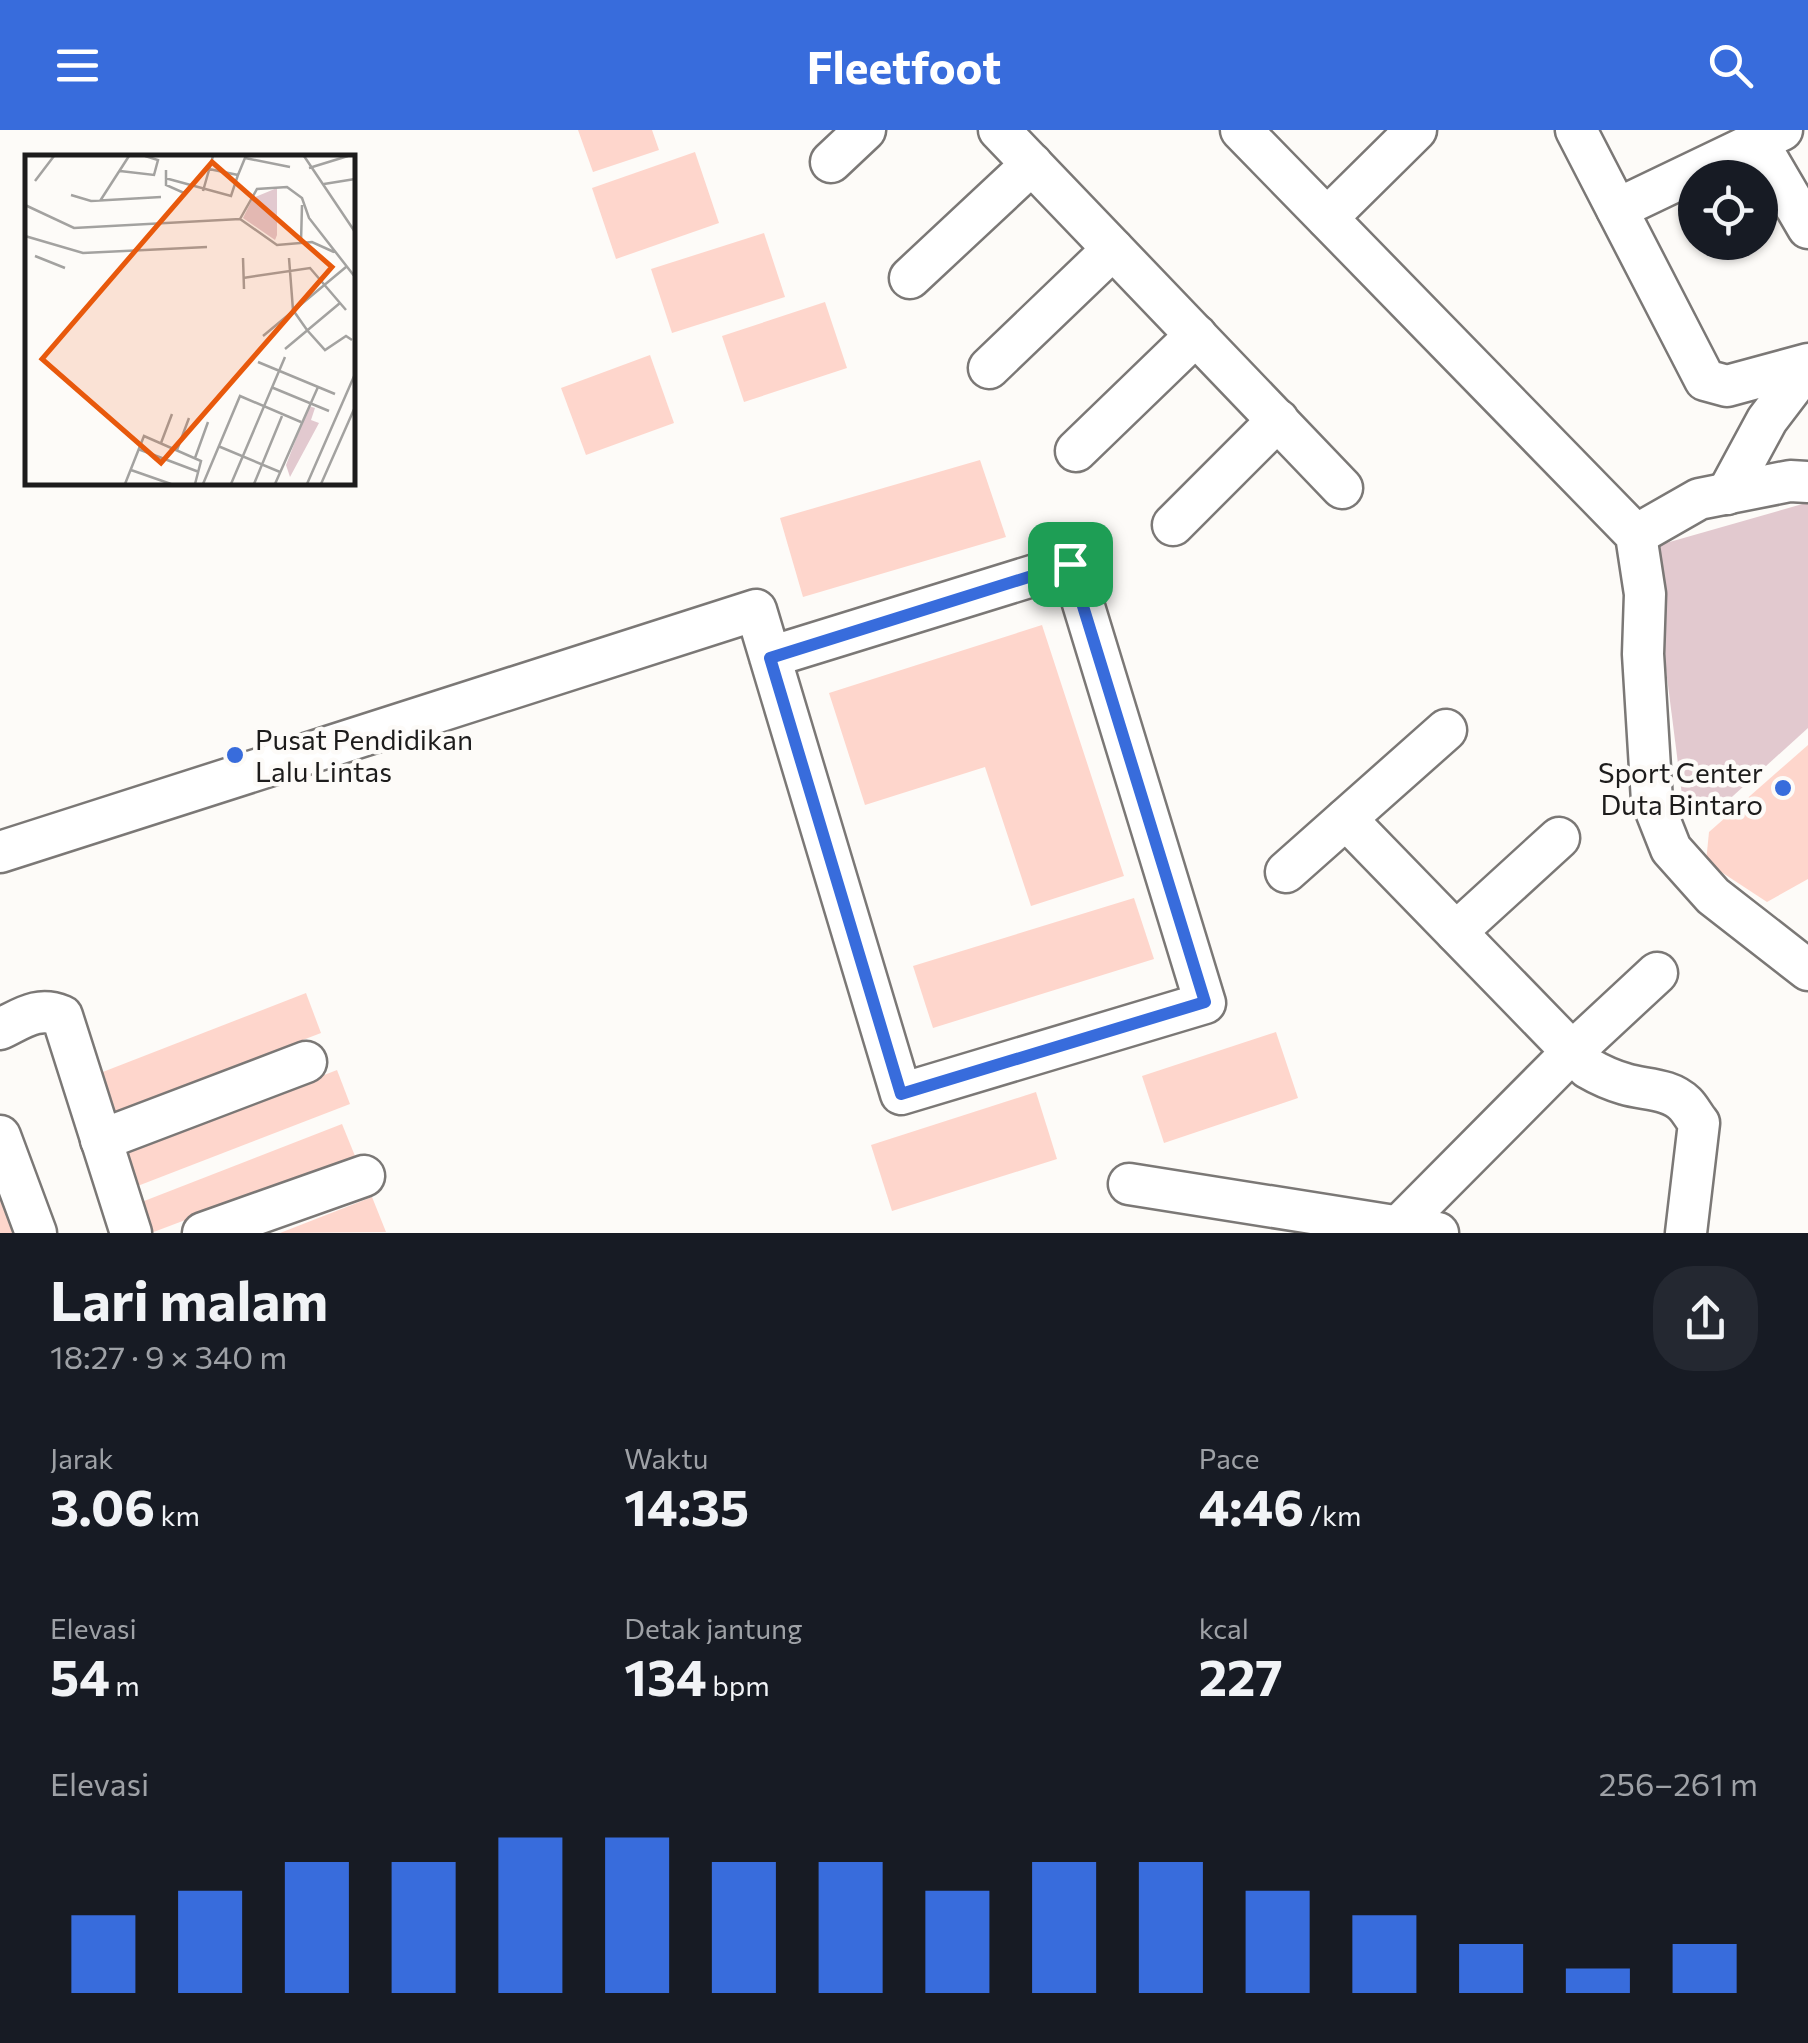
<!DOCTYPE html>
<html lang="id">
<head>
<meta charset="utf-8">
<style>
	:root { --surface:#171b24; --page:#242831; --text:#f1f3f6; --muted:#9ea1a6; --accent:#386cdc }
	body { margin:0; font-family:Commissioner,sans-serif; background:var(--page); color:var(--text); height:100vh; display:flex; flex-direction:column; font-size:38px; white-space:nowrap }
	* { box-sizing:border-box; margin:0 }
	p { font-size:32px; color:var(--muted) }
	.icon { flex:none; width:55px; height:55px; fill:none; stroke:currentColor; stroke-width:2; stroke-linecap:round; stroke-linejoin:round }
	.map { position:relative; height:1103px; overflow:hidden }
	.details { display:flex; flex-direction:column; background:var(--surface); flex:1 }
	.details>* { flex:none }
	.buttons { position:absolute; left:1678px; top:30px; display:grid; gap:20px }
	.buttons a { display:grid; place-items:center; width:100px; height:100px; border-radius:50%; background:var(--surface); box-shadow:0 2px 8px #0004; font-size:50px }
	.pin { position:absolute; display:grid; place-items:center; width:85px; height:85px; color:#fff; margin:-42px; border-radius:20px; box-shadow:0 5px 15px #0006 }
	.round { display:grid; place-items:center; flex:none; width:105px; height:105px; border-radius:40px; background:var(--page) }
	.summary { display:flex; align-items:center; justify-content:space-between; height:170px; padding:0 50px }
	h1 { font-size:55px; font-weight:700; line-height:75px }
	.metrics { display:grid; grid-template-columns:repeat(3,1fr); gap:15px; height:170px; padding:10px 50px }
	.metrics div { display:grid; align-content:center }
	.metrics b { font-size:50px; font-weight:700 }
	.metrics small { font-size:28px; font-weight:400 }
	.metrics p { font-size:28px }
	.chart { height:280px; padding:20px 50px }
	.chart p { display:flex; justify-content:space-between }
	.chart svg { width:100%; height:180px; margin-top:10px; stroke:var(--accent); stroke-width:6 }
	header { display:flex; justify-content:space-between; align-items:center; height:130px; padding:0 50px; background:var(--accent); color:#fff; font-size:45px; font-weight:700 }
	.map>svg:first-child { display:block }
	.green { fill:#e2c9cf }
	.building { fill:#fed6cc }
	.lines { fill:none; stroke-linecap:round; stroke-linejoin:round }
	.minor-casing { stroke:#7b7876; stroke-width:45 }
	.minor { stroke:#fff; stroke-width:40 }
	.route-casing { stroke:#fff; stroke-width:20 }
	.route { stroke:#386cdc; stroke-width:12 }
	.poi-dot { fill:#386cdc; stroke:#fdfbf8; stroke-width:4 }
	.labels { text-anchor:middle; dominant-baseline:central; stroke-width:9; stroke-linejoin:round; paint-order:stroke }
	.poi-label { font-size:28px; fill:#1d1c1c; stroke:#fdfbf8; text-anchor:start }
	.inset-road { fill:none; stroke:#a3a2a0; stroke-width:2.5 }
	.view { fill:#e8590c; fill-opacity:0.15; stroke:#e8590c; stroke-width:5 }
	.inset-edge { fill:none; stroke:#1d1c1c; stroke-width:5 }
</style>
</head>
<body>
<header><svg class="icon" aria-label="menu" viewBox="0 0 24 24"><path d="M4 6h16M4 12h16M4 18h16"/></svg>Fleetfoot<svg class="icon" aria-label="search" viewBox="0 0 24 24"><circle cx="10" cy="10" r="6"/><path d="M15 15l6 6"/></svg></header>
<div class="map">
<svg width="1808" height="1103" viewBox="0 0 1808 1103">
	<rect width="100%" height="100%" fill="#fdfbf8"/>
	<polygon class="green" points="1806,373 1808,373 1808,598 1723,675 1684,681 1662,508 1659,415"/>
	<g class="building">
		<polygon points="578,0 652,0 659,20 593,42"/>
		<polygon points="695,22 719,93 616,129 592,58"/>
		<polygon points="764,103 785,167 672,203 651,139"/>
		<polygon points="825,172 847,238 744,272 722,206"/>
		<polygon points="650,225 674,293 586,325 561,258"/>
		<polygon points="980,330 1006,407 803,467 780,388"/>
		<polygon points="1042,495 1124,746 1031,776 985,637 865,675 829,563"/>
		<polygon points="1808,615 1808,749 1767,772 1706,732 1709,702"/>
		<polygon points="1134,768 1154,829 933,898 913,836"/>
		<polygon points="306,863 321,903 110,984 95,945"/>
		<polygon points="1276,902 1298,968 1164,1013 1142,946"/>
		<polygon points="337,940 350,974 135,1057 122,1024"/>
		<polygon points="1036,962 1057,1029 892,1081 871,1015"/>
		<polygon points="342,994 355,1026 151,1103 139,1073"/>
		<polygon points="0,1049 22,1103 0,1103"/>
		<polygon points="372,1067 386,1102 280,1103"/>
	</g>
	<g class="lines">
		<g class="minor-casing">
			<g id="minor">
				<polyline points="999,0 1342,358"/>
				<polyline points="1241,0 1636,405 1645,464 1643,524 1652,671 1671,719 1713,766 1808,840"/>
				<polyline points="1576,0 1705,250 1727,256 1808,234"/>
				<polyline points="1757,11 1808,98"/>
				<polyline points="831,32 865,0"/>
				<polyline points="1617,79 1782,0"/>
				<polyline points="1327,88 1416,0"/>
				<polyline points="910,148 1032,34"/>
				<polyline points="989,238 1113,119"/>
				<polyline points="1076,321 1196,205"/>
				<polyline points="1727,364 1767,290 1808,236"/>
				<polyline points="1173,395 1278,290"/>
				<polyline points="1636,405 1699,369 1790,351 1808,352"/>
				<path d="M1346,689L1588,938C1600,945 1611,950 1625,954C1644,960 1669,958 1685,974C1690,979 1694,987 1699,993L1686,1103"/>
				<polyline points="0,722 756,480 901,964 1205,873 1071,434 770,527"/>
				<polyline points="1286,742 1446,600"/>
				<polyline points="1456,802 1559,708"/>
				<path d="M0,899C23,888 38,876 62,886L131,1103"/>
				<polyline points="0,1006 36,1103"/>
				<polyline points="101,1010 306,932"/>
				<polyline points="1129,1054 1438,1103"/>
				<polyline points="203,1103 364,1046"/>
				<polyline points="1398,1103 1399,1096 1573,921 1657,843"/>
			</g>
		</g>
		<use href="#minor" class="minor"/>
	</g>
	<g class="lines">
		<g class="route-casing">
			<polygon id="route" points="1070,434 1205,872 901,964 770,528"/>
		</g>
		<use href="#route" class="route"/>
	</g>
	<g class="poi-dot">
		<circle cx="235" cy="625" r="10"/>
		<circle cx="1783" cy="658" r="10"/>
	</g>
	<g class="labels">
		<g class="poi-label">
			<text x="255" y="609">Pusat Pendidikan<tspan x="255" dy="32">Lalu Lintas</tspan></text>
			<text x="1763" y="642" text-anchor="end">Sport Center<tspan x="1763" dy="32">Duta Bintaro</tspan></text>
		</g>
	</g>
	<g transform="translate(25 25)">
		<rect width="330" height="330" fill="#fdfbf8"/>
		<path d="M252,33V80L250,85L218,63L228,43ZM284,251L290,253L286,265L294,268L265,322L261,310Z" fill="#e2c9cf"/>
		<path class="inset-road" d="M279,1L330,77M284,13L323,1M141,15V30L159,38L165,32M95,16L129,20L133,5L120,1M213,20L220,3L265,12M140,23L206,41L213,20L184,14M10,26L29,1M299,29L330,24M178,36L188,1M46,40L66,46L136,42M75,46L104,1M0,50L49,73L215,64L252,90L287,87L309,97M215,64L232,34L262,32L277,43L284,63L330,122M0,81L58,98L182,92M276,87L277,50M10,101L40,113M218,103L219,134M264,103L268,155L282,175L300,195L321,181L327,185M218,123L285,113L321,155M238,181L321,112M260,194L315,148M233,207L310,239M246,232L304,256M136,288L147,259M193,291L255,317M113,294L174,317M152,295L164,263M170,303L183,267M106,315L146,329M100,329L119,281L176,306L170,329M178,329L215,241L276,267M206,329L260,202M229,329L257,261M250,329L293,232M282,329L330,219M296,329L330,252"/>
		<path class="view" d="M187,7L307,112L136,308L17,204Z"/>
		<rect width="330" height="330" class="inset-edge"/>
	</g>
</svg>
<div class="buttons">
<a><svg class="icon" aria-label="locate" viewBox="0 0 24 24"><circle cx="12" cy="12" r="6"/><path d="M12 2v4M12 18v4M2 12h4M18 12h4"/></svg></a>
</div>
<div class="pin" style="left:1070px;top:434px;background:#1e9e55"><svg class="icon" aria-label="arrive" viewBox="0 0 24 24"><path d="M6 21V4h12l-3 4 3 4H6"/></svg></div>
</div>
<section class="details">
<div class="summary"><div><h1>Lari malam</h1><p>18:27 · 9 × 340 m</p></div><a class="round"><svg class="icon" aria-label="share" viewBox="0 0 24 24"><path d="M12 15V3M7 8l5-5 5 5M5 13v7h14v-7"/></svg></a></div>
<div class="metrics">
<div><p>Jarak</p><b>3.06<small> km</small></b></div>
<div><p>Waktu</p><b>14:35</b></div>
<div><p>Pace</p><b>4:46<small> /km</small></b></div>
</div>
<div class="metrics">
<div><p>Elevasi</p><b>54<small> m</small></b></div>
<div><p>Detak jantung</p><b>134<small> bpm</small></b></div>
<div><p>kcal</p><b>227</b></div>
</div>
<div class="chart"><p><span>Elevasi</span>256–261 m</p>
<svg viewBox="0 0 160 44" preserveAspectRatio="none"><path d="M5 44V25M15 44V19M25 44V12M35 44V12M45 44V6M55 44V6M65 44V12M75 44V12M85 44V19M95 44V12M105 44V12M115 44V19M125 44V25M135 44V32M145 44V38M155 44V32"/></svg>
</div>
</section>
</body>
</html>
